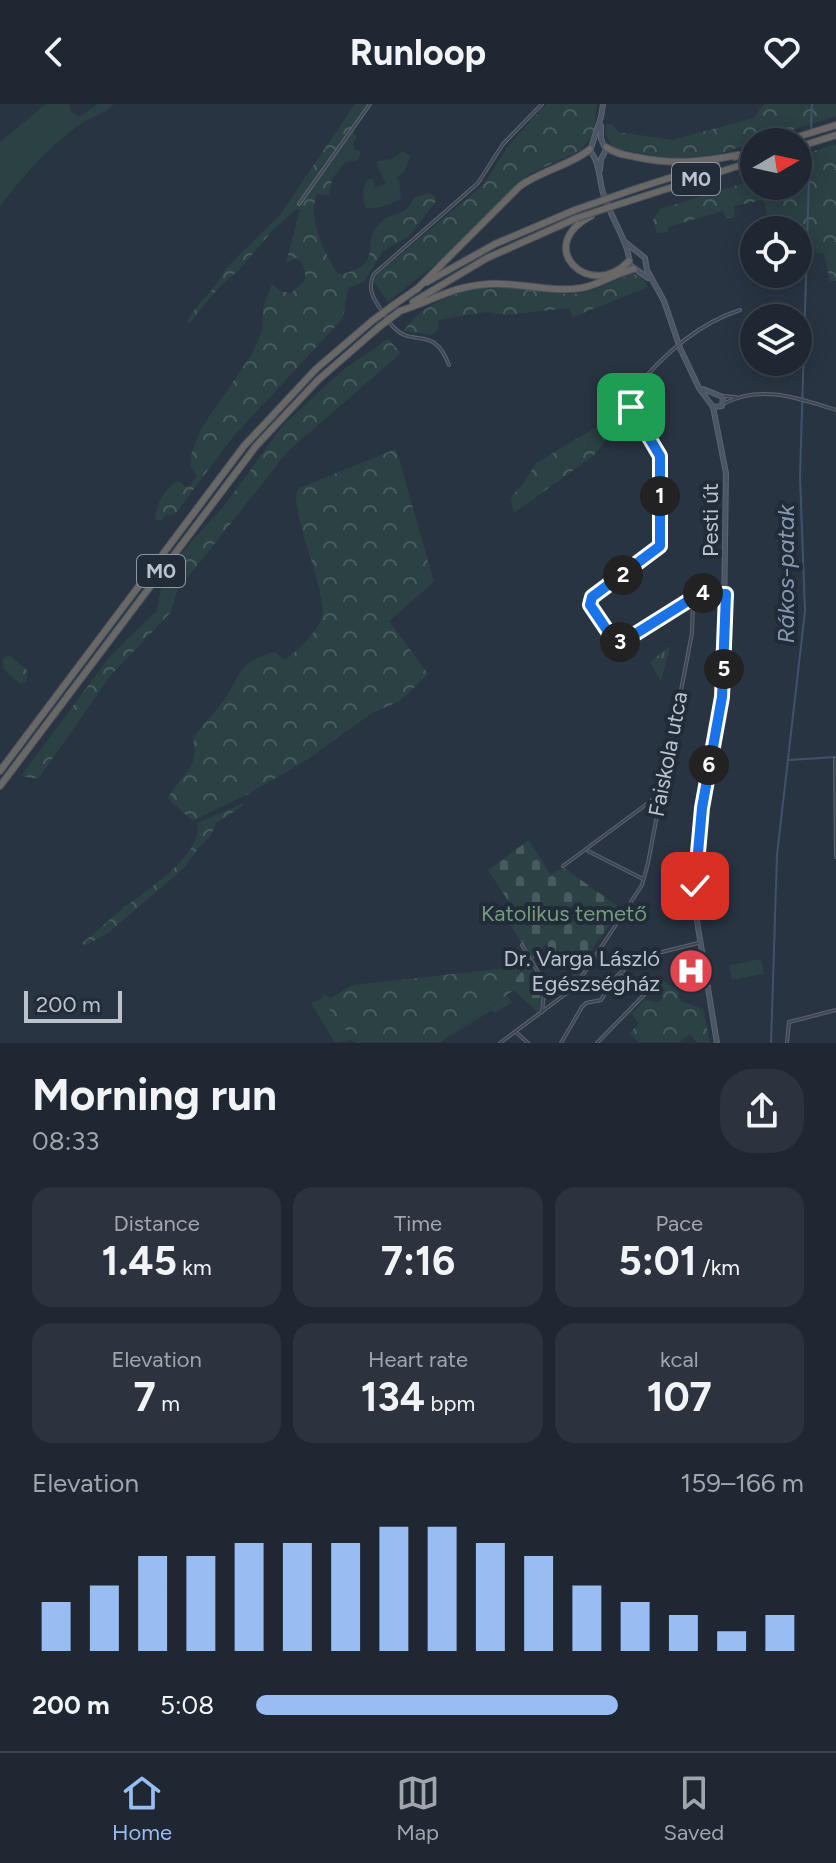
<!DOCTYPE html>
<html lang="en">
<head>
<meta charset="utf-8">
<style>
	:root { --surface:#1f2732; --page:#2c333e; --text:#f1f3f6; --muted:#a1a5ac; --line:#3c444d; --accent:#98bdf3 }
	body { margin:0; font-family:Figtree,sans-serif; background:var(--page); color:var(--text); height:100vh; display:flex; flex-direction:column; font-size:30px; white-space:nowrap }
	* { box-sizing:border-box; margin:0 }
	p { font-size:26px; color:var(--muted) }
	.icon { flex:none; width:44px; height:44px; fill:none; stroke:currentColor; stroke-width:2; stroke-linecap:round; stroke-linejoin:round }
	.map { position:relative; height:939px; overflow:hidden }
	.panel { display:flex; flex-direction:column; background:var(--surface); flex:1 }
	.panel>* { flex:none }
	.needle { width:52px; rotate:81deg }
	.fabs { position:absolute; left:740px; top:24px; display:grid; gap:16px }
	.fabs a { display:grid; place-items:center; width:72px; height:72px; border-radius:50%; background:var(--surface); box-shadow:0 4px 20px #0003,0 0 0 2px var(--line); font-size:40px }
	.scale { position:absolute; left:24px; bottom:20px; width:98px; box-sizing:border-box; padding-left:8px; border:4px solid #bbc2cc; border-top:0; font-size:22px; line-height:28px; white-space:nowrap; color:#bbc2cc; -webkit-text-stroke:6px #222b38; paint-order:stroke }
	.pin { position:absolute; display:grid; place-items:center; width:68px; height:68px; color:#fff; margin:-34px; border-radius:16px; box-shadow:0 4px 12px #0006 }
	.km { position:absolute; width:40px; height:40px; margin:-20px; border-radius:50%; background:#222; color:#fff; font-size:22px; line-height:40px; text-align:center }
	.round { display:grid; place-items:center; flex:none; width:84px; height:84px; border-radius:32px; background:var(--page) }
	.headline { display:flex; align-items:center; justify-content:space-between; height:136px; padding:0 32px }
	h1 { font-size:44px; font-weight:700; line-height:60px }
	.stats { display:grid; grid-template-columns:repeat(3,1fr); gap:12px; height:136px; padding:8px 32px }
	.stats div { display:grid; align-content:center; border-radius:20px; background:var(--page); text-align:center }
	.stats b { font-size:40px; font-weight:700 }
	.stats small { font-size:22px; font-weight:400 }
	.stats p { font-size:22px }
	.chart { height:224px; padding:16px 32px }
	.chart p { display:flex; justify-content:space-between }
	.chart svg { width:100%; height:144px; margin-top:8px; stroke:var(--accent); stroke-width:6 }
	ul { padding:0 32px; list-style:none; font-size:26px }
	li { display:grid; grid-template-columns:128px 96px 1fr; align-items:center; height:60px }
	li i { height:20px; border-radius:10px; background:var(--accent) }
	header { display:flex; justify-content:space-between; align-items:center; height:104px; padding:0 32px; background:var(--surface); font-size:36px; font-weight:700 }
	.tabs { display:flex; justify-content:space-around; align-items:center; height:112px; border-top:2px solid var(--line); background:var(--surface); font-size:22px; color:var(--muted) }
	.tabs a { display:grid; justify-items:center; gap:4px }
	.tabs .current { color:var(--accent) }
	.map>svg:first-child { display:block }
	.grass { fill:#2b4144 }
	.forest { fill:url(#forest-crowns) }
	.cemetery { fill:url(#cemetery-stones) }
	.park { fill:url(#park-tufts) }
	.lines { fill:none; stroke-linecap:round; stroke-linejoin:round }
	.stream { stroke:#40526b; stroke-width:2 }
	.minor-casing { stroke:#5c6470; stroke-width:4 }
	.secondary-casing { stroke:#5c6470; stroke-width:6 }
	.trunk-casing { stroke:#48515d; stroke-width:8 }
	.minor { stroke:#3d4652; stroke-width:2 }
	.secondary { stroke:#4b5565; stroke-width:4 }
	.trunk { stroke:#6a6866; stroke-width:6 }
	.trunk-bridge-casing { stroke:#48515d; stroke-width:8; stroke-linecap:butt }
	.trunk-bridge { stroke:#6a6866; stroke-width:6 }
	.route-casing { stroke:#fff; stroke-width:16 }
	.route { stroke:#1a73e8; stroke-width:10 }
	.labels { text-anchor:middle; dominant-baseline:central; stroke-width:8; stroke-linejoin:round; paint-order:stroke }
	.shield { fill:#222b38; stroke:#8d95a0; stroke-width:2 }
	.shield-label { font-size:20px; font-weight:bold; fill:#bbc2cc }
	.street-label { font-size:22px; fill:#bbc2cc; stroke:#222b38 }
	.park-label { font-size:22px; fill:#739c7c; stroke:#222b38 }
	.poi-label { font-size:22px; fill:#bbc2cc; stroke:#222b38; text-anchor:end }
	.water-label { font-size:24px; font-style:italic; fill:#8498b2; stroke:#222b38 }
</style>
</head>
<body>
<header><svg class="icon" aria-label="back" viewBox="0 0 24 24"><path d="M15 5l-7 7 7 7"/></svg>Runloop<svg class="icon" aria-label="heart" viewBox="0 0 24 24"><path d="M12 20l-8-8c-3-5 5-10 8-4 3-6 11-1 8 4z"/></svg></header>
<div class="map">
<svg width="836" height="939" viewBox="0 0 836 939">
	<defs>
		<pattern id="forest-crowns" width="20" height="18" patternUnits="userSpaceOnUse" patternTransform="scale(2)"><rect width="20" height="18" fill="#2b4144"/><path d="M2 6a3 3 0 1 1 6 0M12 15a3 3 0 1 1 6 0" fill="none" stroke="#485b5e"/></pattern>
		<pattern id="cemetery-stones" width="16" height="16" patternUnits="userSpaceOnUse" patternTransform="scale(2)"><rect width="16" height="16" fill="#2b4144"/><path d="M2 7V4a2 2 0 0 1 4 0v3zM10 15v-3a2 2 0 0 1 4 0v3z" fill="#485b5e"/></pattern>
		<pattern id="park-tufts" width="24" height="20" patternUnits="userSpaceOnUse" patternTransform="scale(2)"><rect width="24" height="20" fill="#2b4144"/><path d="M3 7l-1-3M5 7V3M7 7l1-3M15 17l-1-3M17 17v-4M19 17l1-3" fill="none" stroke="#485b5e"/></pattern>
	</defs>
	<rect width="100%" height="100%" fill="#293443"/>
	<g class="grass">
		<path d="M46,0H69L71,8L79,13L98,0H114C104,11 87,14 76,23C47,45 22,73 0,102V38Z"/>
		<path d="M403,47L410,52L404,68L395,75L399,76L401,94C393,100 375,106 365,104C363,92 361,84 369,75H373L375,83L386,80L377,62L378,57L392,55Z"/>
		<polygon points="761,855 764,870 732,876 729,861"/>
		<polygon points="323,890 330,893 324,898 357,939 351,936 335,939 311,899 322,894"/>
		<polygon points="507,891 512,898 495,909 492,906 443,937"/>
	</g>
	<g class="forest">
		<path d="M355,0H369L352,26L357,34L353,39L354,46L361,47L358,56L345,58L332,75L329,91L317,90C307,114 324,148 337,169C347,171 339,171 349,168C383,158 360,140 380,119C393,106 404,115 414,94L429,89L435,92L436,97L409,132L383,147L364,178L348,184L343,214L232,334L175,410L167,411L160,417L155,415C157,400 164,384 178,377L185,383L191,381L197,372L191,363V351L202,323L252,250L262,227L263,203L272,180L281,187L291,189L305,176C306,166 304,159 296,154L286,159L300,106H295L273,126L238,167L219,183L189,220L187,218L195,205L216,181L227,163L280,111Z"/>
		<polygon points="546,0 597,0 594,28 582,46 529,70 436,160 388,198 373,177 379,169 484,80 509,41"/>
		<polygon points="764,0 836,0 836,12 718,50 671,55 614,44 605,30 606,20 612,20 618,28 672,36 754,14"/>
		<polygon points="836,40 836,177 830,177 824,150 803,146 801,178 768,179 772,170 798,170 798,126 771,126 763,96 734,102 735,113 726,114 723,107 668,123 668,128 657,129 653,116 660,105 754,76 754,82 798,82 798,52"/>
		<path d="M630,170L640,171L648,183L573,213L569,204L506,211L486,208L438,216L439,225L432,231L404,227C424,195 473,181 509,183C530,184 550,190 571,190C591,190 612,178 630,170Z"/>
		<polygon points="388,235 401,249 288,347 177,487 171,508 111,571 38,675 21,672 111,551 157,507 162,478 176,455 227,398 283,321 344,265"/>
		<polygon points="620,308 619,321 593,352 514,409 510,394 523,380 536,359 600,321 605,309"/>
		<path d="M396,345L434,478L389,517L428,570L400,597L372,609L308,655L250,689L193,717L168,695C174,680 191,669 194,653C195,646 193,638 194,632C204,620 215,608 224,596C242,569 238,558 274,548L285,556C298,546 317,529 322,513C327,497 302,431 298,409C297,399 294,393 299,384Z"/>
		<polygon points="9,551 28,567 26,578 19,579 3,564 3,555"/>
		<path d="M244,699L243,702L216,719L210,733L199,743L184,764L108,829L84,842L82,839C96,829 108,816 121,806C142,790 206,749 197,719Z"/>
		<polygon points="518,863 521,869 510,883 514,886 439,939 357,939 323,898 353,881"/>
		<path d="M648,867L653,873L657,872L678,888L680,897L703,905L710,939H697L690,930L678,939H639L630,929L639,919L631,910L645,896L658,898L663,894C661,884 647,881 639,876Z"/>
	</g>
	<g class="cemetery">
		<polygon points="529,736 550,770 564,764 622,805 582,858 587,863 576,875 546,840 533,855 505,813 513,804 488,766"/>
		<polygon points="528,859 543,884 539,909 510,883"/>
	</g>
	<polygon class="park" points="670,542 661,577 650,558"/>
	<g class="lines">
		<g class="stream">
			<polyline points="811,27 812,0"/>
			<polyline points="789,656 836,653"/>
			<polyline points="771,939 777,751 805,507 800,373 810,41"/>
		</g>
		<g class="minor-casing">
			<g id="minor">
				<polyline points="299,100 370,0"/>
				<path d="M387,214C377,200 365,187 374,170L478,79L503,40L542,0"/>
				<path d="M390,219C412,248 432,217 449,261"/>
				<polyline points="722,292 736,293"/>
				<path d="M725,299C762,280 800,295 836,306"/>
				<path d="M725,490L696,491L624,537L615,538L590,501L589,496L660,442V352L631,303L630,291C658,256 696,220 740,206"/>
				<polyline points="835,655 836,753"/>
				<polyline points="588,747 643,775"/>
				<polyline points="563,762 659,691"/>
				<polyline points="522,841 545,880 542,908"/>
				<polyline points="517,929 528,939"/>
				<polyline points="500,939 575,883 642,781 648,759 692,529 693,494"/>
				<path d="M561,939L582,903L586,899L601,896C606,889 609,881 615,874C638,849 667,848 698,839"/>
				<polyline points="597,939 644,891 622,868"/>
				<polyline points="787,939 789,918 836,906"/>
			</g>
		</g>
		<g class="secondary-casing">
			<g id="secondary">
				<path d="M601,13L590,47C600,58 599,76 603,89C610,113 629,138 630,161L648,174"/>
				<polyline points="601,13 603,0"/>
				<polyline points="600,66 601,55 606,46 601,35 601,22"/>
				<polyline points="624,137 645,154 647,166 664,197 680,244 699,284 713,303 726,369 723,580 702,704 694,799 717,939"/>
				<polyline points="703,285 723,293 722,302 713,303"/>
			</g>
		</g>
		<g class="trunk-casing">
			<g id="trunk">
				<polyline points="781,38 836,21"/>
				<path d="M606,43C615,50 626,51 636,53C672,61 702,58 738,51"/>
				<polyline points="798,43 836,31"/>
				<polyline points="735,53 754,46"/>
				<polyline points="635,85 716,59"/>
				<polyline points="610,103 754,57"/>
				<path d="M591,112C532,143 591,198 629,157"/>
				<polyline points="427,178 495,140 575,106"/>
				<path d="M417,185L520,82C541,67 575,59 590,45"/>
				<polyline points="413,198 487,154 577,114"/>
				<polyline points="395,200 418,184"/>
				<path d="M400,207C432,197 452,182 489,180C520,178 551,189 581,184C600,181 615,169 634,165"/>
				<polyline points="0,667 244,342 316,265 372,217"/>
				<polyline points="0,682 256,342 318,276 379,223"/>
			</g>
		</g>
		<use href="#minor" class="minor"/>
		<use href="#secondary" class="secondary"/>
		<use href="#trunk" class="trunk"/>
		<g class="trunk-bridge-casing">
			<g id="trunk-bridge">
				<polyline points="575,106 635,85"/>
				<polyline points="577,114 610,103"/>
				<polyline points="372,217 395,200"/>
				<polyline points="379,223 400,207"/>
			</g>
		</g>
		<use href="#trunk-bridge" class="trunk-bridge"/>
	</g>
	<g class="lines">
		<g class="route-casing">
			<polyline id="route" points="631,303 660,352 660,442 592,493 590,501 615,538 624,537 699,490 726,490 722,593 702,704 695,782"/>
		</g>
		<use href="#route" class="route"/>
	</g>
	<defs>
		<g id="hospital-disc" transform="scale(2.3)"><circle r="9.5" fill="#e0444e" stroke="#222b38"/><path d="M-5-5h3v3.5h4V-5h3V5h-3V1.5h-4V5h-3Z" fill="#fff"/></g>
	</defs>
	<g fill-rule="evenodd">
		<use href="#hospital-disc" x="691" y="867"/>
	</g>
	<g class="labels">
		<g class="shield">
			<rect x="672" y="59" width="48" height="32" rx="6"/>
			<rect x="137" y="451" width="48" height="32" rx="6"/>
		</g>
		<g class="shield-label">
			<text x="696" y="75">M0</text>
			<text x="161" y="467">M0</text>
		</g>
		<g class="street-label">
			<text transform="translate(710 416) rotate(-90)">Pesti út</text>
			<text transform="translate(668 650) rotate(-79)">Faiskola utca</text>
		</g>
		<g class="park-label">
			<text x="564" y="809">Katolikus temető</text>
		</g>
		<g class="poi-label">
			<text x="660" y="854">Dr. Varga László<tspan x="660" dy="25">Egészségház</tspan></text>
		</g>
		<g class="water-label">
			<text transform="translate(785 470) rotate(-90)">Rákos-patak</text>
		</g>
	</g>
</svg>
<div class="fabs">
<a><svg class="needle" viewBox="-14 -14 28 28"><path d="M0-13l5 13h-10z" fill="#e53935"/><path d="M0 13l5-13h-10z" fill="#a1a5ac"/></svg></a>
<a><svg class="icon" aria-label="locate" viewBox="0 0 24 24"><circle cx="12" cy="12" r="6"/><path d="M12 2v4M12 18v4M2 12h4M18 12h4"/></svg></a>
<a><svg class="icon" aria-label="layers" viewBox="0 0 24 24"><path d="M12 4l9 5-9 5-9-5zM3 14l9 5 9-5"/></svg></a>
</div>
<div class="scale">200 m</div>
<div class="pin" style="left:631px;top:303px;background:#1e9e55"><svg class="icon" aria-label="arrive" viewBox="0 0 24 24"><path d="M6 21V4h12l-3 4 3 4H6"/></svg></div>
<div class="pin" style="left:695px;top:782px;background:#d93025"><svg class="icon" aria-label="check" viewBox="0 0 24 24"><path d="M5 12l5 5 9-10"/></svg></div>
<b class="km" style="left:660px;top:392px">1</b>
<b class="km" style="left:623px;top:471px">2</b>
<b class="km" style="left:620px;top:538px">3</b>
<b class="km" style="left:703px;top:489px">4</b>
<b class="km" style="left:724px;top:565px">5</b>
<b class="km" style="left:709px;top:661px">6</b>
</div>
<section class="panel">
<div class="headline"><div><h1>Morning run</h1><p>08:33</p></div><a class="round"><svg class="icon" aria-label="share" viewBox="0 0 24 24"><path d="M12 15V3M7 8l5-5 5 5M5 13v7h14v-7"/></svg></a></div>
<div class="stats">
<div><p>Distance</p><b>1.45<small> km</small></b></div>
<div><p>Time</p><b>7:16</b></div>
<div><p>Pace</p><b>5:01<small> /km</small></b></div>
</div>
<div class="stats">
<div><p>Elevation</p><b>7<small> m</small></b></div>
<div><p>Heart rate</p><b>134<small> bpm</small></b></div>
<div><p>kcal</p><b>107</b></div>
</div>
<div class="chart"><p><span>Elevation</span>159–166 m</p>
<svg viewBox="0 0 160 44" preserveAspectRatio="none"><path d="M5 44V29M15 44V24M25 44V15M35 44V15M45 44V11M55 44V11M65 44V11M75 44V6M85 44V6M95 44V11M105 44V15M115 44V24M125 44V29M135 44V33M145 44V38M155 44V33"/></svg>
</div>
<ul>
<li><b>200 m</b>5:08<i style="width:66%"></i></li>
</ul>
</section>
<nav class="tabs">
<a class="current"><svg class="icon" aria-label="home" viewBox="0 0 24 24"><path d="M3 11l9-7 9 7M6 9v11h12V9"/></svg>Home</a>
<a><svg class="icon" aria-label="map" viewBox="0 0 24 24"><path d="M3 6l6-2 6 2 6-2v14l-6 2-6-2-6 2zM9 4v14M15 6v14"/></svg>Map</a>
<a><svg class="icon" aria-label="saved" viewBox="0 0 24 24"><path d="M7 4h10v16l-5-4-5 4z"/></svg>Saved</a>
</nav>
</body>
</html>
